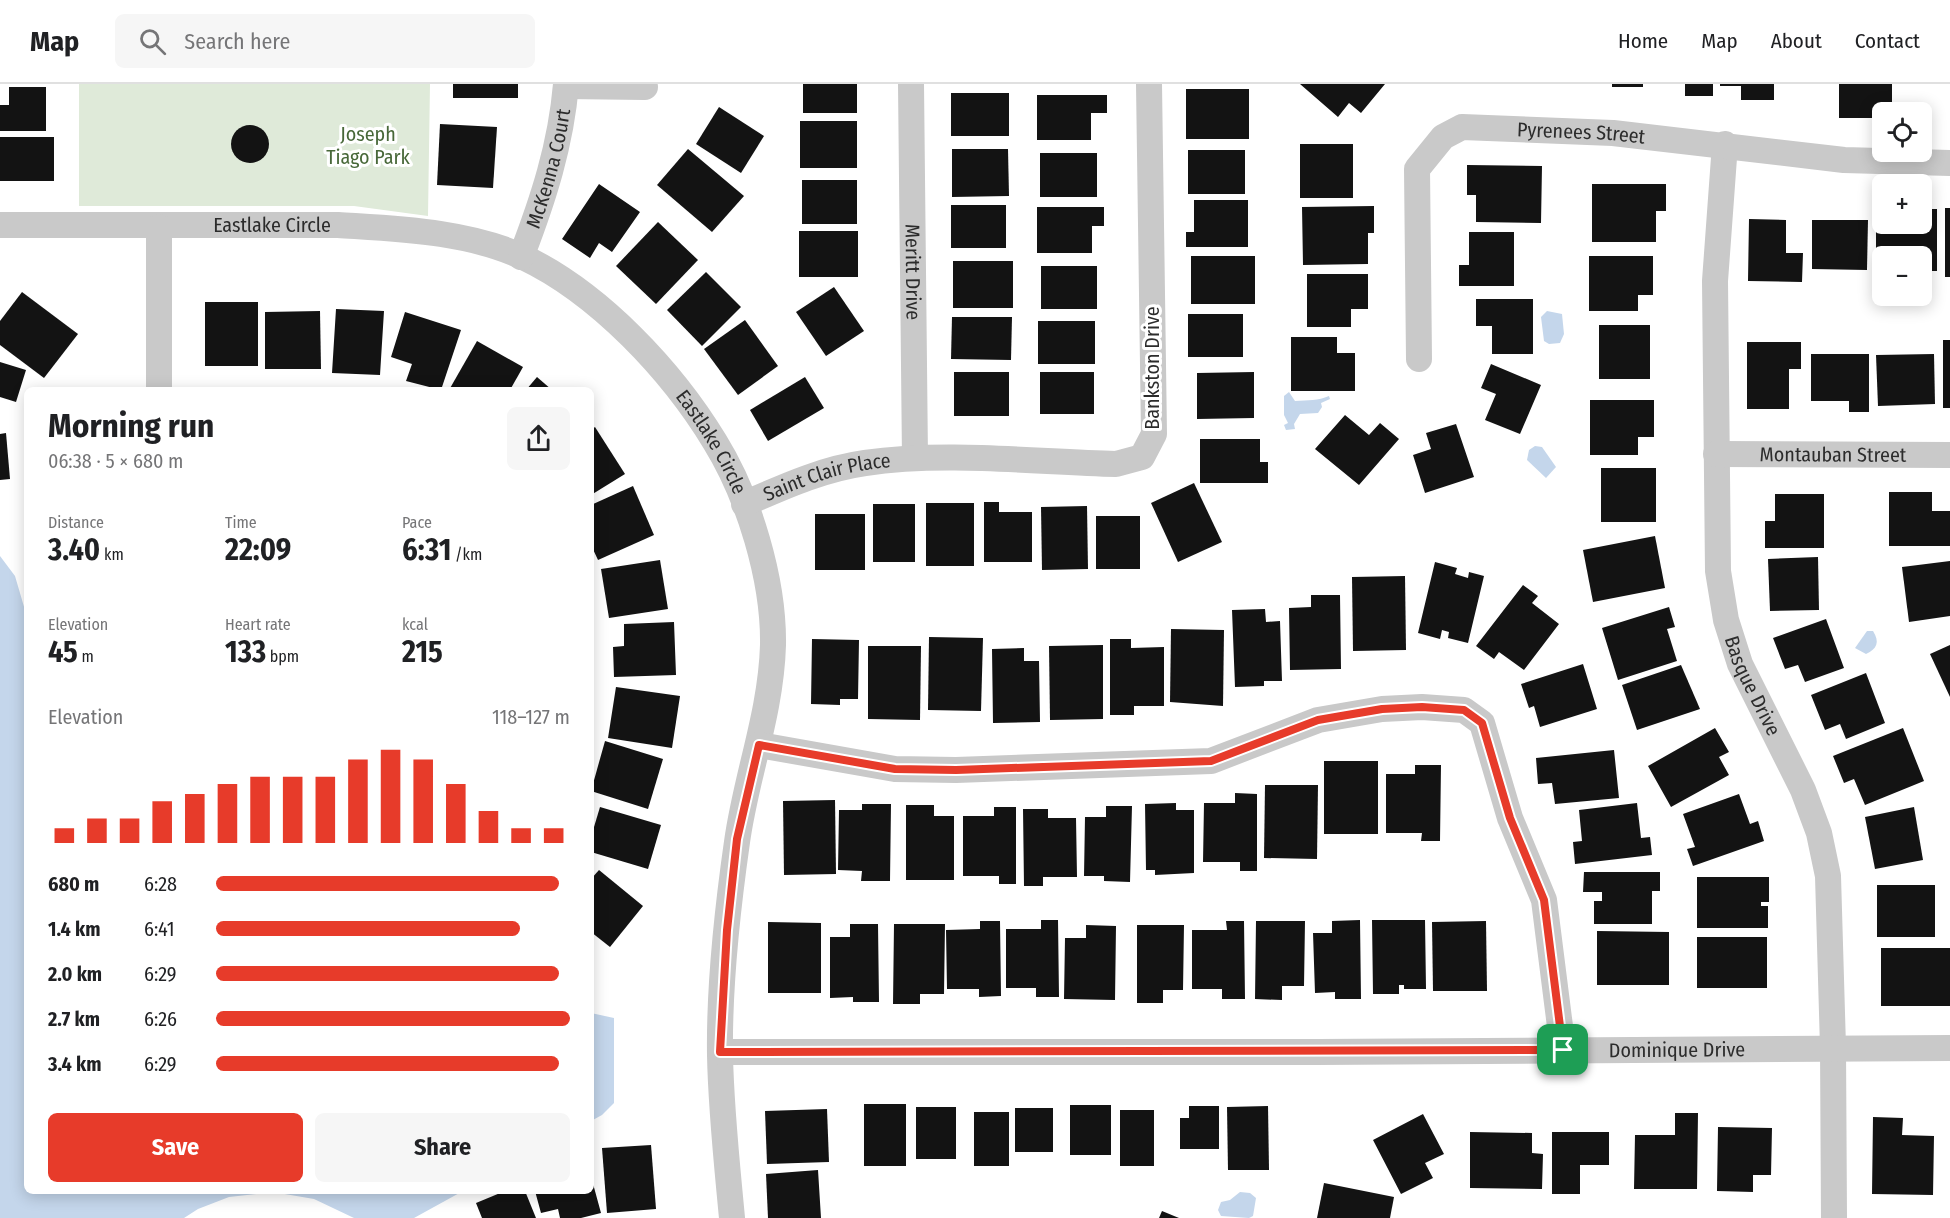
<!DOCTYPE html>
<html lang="en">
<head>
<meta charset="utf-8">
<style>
	:root { --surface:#fff; --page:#f6f6f6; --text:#202124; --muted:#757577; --line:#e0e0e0; --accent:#e73b2a }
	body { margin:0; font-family:"Fira Sans Condensed",sans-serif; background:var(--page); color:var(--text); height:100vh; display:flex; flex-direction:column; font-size:22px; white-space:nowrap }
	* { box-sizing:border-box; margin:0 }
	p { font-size:20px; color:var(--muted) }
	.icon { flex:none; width:33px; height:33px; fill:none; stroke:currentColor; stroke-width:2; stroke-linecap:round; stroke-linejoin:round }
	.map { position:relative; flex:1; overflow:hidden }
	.details { position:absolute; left:24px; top:303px; width:570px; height:807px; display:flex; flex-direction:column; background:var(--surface); border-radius:9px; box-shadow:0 3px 15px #0003 }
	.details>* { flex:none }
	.tools { position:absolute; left:1872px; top:18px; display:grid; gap:12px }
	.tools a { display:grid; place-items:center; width:60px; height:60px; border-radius:9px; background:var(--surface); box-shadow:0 3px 15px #0003; font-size:30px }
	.pin { position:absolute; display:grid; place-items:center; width:51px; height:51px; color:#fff; margin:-26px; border-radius:12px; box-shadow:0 3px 9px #0006 }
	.round { display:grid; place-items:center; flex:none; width:63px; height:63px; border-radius:9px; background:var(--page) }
	.overview { display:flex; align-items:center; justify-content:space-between; height:102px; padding:0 24px }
	h1 { font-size:33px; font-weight:700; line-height:45px }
	.figures { display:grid; grid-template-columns:repeat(3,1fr); gap:9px; height:102px; padding:6px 24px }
	.figures div { display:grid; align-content:center }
	.figures b { font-size:30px; font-weight:700 }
	.figures small { font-size:16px; font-weight:400 }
	.figures p { font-size:16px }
	.chart { height:168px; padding:12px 24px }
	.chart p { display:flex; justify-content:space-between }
	.chart svg { width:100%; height:108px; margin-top:6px; stroke:var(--accent); stroke-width:6 }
	.cta { display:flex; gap:12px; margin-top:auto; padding:12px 24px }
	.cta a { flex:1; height:69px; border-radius:9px; background:var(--accent); color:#fff; font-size:24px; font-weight:700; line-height:69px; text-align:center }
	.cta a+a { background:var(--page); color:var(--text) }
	ul { padding:0 24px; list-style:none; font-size:20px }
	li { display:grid; grid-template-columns:96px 72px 1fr; align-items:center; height:45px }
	li i { height:15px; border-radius:8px; background:var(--accent) }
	header { display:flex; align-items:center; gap:36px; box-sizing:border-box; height:84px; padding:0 30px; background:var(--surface); border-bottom:2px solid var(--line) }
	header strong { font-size:28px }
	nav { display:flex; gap:33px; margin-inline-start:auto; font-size:21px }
	.search { width:420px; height:54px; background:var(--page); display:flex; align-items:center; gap:15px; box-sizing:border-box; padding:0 21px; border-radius:9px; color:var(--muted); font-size:22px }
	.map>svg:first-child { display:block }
	.green { fill:#dfead9 }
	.water { fill:#c4d6eb }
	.building { fill:#131313 }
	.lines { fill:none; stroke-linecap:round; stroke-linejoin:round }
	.street { stroke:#c9c9c9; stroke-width:26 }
	.route-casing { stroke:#fff; stroke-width:12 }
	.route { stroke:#e73b2a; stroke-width:8 }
	.labels { text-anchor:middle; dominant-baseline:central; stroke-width:6; stroke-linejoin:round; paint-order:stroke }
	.street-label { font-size:20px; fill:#2c2c2c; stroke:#fff }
	.park-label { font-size:20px; fill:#486839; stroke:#fff }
</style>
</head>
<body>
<header>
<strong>Map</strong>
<div class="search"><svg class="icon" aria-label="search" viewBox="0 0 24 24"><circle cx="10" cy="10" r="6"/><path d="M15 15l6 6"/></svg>Search here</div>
<nav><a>Home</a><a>Map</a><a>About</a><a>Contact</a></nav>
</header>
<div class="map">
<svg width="1950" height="1134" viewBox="0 0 1950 1134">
	<rect width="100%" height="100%" fill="#fff"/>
	<polygon class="green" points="79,0 430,0 428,132 354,122 79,122"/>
	<g class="water">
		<polygon points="1547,227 1562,230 1564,250 1560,259 1549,260 1544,257 1541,233"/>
		<path d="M1289,308L1295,317C1308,316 1318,317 1329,312L1330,315L1321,319L1322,323L1318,329L1300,330L1294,340L1295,345L1286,346L1284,341L1288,339L1284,331V312Z"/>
		<polygon points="1535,362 1542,363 1556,383 1546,394 1527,376 1529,366"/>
		<polygon points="0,472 15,492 27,533 27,1107 463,1107 414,1134 354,1134 314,1115 273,1108 229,1113 198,1125 184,1134 0,1134"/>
		<path d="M1867,547H1873C1880,558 1877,565 1866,570L1855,564Z"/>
		<polygon points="591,929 614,934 614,1019 602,1031 591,1037"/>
		<polygon points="1240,1108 1250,1109 1256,1114 1253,1132 1249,1134 1221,1132 1218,1126 1221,1118 1230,1116"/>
	</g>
	<g class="building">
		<rect x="453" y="0" width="65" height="14"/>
		<rect x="803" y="0" width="54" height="29"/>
		<polygon points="1300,0 1385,0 1361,29 1349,19 1338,33"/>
		<rect x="1612" y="0" width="31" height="3"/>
		<rect x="1685" y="0" width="28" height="12"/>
		<polygon points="1720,0 1774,0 1774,16 1741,16 1741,2 1720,2"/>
		<polygon points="1839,0 1892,0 1892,28 1882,28 1882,34 1839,34"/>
		<polygon points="9,3 46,3 46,47 0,47 0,21 9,21"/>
		<rect x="1186" y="5" width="63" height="50"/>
		<rect x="951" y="9" width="58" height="43"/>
		<polygon points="1037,11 1107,11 1107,29 1091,29 1091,56 1037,56"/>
		<polygon points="719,23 764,52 741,89 696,60"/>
		<rect x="800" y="37" width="57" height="47"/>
		<polygon points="440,40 497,43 493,104 437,101"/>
		<circle cx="250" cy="60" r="19"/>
		<rect x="0" y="53" width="54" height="44"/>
		<rect x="1300" y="60" width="53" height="54"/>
		<polygon points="688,65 744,112 712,148 657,101"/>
		<polygon points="952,65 1008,65 1009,112 952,113"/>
		<rect x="1188" y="66" width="57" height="44"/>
		<rect x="1040" y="69" width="57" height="44"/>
		<polygon points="1467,81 1542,82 1541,139 1476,138 1476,111 1467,111"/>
		<rect x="802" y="96" width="55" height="44"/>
		<polygon points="599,100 640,128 612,168 599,159 590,174 562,155"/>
		<polygon points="1592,100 1666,100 1666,127 1656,127 1656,158 1592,158"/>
		<polygon points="1194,116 1248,116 1248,163 1186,163 1186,148 1194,148"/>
		<rect x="951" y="121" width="55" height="43"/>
		<polygon points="1374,122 1374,149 1368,149 1368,180 1303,181 1302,123"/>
		<polygon points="1037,123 1104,123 1104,142 1092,142 1092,169 1037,169"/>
		<rect x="1945" y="124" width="5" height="69"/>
		<polygon points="1922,125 1937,125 1937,187 1922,187 1922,172 1882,172 1882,187 1876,187 1876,142 1922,140"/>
		<polygon points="1749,135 1786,136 1786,169 1803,169 1802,198 1748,197"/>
		<polygon points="1812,136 1868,136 1867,186 1812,185"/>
		<polygon points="658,138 698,176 656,220 616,182"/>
		<rect x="799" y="147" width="59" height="46"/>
		<polygon points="1469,148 1514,148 1514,202 1459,202 1459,181 1469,181"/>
		<rect x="1191" y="172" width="64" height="48"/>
		<polygon points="1589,172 1653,172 1653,211 1638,211 1638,227 1589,227"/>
		<rect x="953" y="177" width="60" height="47"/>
		<rect x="1041" y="182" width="56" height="43"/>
		<polygon points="706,188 741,223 702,262 667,226"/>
		<polygon points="1307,190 1368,190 1368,225 1351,225 1351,243 1307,243"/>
		<polygon points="834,203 864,247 826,272 796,228"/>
		<polygon points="22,208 78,250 44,294 0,261 0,237"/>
		<polygon points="1476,215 1533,215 1533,270 1492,270 1492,242 1476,242"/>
		<rect x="205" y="218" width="53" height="64"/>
		<polygon points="336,225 384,227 380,291 332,289"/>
		<polygon points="320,227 321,285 265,285 265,228"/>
		<polygon points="405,228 461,246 441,306 406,297 412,280 391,273"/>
		<rect x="1188" y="230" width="55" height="43"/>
		<polygon points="952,233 1012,233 1011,276 951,275"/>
		<polygon points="745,236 778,282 738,311 704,265"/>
		<rect x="1038" y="237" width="57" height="43"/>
		<rect x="1599" y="241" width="51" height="54"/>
		<polygon points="1291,253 1337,253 1337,269 1355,269 1355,307 1291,307"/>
		<rect x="1943" y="256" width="7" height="68"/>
		<polygon points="477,257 523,283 510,306 449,306"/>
		<polygon points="1747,258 1801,258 1801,285 1789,285 1789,325 1747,325"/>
		<polygon points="1811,270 1869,270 1869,328 1849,328 1849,317 1811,317"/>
		<polygon points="1934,270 1935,320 1878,322 1876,271"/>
		<polygon points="0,278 26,286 16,318 0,313"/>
		<polygon points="1491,280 1541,301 1520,350 1485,336 1496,310 1481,304"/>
		<rect x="954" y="288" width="55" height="44"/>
		<rect x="1040" y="288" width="54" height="42"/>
		<polygon points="1254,288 1254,334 1197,335 1197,289"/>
		<polygon points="537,293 552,306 526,306"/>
		<polygon points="805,293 824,324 768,357 750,326"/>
		<polygon points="1590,316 1654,316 1654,353 1638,353 1638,371 1590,371"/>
		<polygon points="1345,331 1369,351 1380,339 1399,355 1359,401 1315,365"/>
		<polygon points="1456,340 1474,393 1425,409 1413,371 1431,365 1426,349"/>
		<polygon points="595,343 625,390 591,411 591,346"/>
		<polygon points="6,349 10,395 0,396 0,350"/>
		<polygon points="1200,355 1260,355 1260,378 1268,378 1268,399 1200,399"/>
		<rect x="1601" y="384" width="55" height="54"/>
		<polygon points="1194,399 1222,458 1178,478 1151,419"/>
		<polygon points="633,402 654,451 598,476 591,461 591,421"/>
		<polygon points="1889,408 1932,408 1932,427 1950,427 1950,462 1889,462"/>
		<polygon points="1775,410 1824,410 1824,464 1765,464 1765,437 1775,437"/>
		<polygon points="984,418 999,418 999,428 1032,428 1032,478 984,478"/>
		<rect x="926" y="419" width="48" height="63"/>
		<rect x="873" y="420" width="42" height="58"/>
		<polygon points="1087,422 1088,485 1042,486 1041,423"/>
		<rect x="815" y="430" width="50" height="56"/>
		<rect x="1096" y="432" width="44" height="53"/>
		<polygon points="1655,452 1665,504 1593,518 1583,466"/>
		<polygon points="1818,473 1819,526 1770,527 1768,475"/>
		<polygon points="660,476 668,525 609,534 601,485"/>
		<polygon points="1950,477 1950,532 1909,538 1902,483"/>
		<polygon points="1435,478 1457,484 1455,490 1468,494 1469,488 1484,492 1468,559 1448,554 1449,548 1442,546 1440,555 1418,549"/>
		<polygon points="1405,492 1406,566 1353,567 1352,493"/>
		<polygon points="1523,501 1538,512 1532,519 1559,540 1524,586 1499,568 1494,575 1476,562"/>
		<polygon points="1311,511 1340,511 1341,585 1290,586 1289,524 1311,523"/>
		<polygon points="1669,523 1675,543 1667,545 1677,577 1618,596 1602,544"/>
		<polygon points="1265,525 1266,538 1280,537 1282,597 1264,597 1264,602 1235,603 1232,526"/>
		<polygon points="1826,535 1844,584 1805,598 1798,581 1785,585 1773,554"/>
		<polygon points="674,538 676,591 614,593 613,563 624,562 624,540"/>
		<polygon points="1171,545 1224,546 1223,622 1170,618"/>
		<polygon points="929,553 983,554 981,627 928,626"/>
		<polygon points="812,555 859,556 858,615 840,615 840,621 811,620"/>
		<polygon points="1110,555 1131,555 1131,564 1164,563 1164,622 1134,622 1134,631 1110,631"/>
		<polygon points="1103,561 1103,635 1050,636 1049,562"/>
		<polygon points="1950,561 1950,613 1930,570"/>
		<polygon points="868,562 921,562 920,636 868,635"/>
		<polygon points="1024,564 1024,577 1039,577 1040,638 993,639 992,565"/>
		<polygon points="1583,580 1597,625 1540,643 1534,622 1529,624 1521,600"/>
		<polygon points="1681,581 1700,625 1637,646 1622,601"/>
		<polygon points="1866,589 1885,639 1846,655 1840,640 1825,646 1811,611"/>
		<polygon points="616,603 680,612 672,664 608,654"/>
		<polygon points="1715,644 1729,668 1719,673 1729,691 1671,723 1648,682"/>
		<polygon points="1903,644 1924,697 1865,721 1854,695 1844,699 1833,672"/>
		<polygon points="605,657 663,675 648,725 591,707"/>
		<polygon points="1614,666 1619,714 1555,720 1552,699 1538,700 1536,674"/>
		<rect x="1324" y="677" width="54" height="73"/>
		<polygon points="1415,681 1441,681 1440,757 1421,757 1422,749 1386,749 1386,690 1415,690"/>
		<polygon points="1265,701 1318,701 1317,775 1264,774"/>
		<polygon points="1235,709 1257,710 1257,787 1240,787 1240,778 1203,778 1204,719 1235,719"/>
		<polygon points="1739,710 1750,740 1758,737 1764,757 1693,782 1687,765 1695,763 1683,730"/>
		<polygon points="835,716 836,790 784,791 783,717"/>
		<polygon points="1176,719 1176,726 1194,726 1194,789 1155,791 1155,786 1146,786 1145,720"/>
		<polygon points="1637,719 1641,754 1650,753 1652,771 1575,780 1573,758 1582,757 1579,726"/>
		<polygon points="862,720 891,720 890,797 861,797 862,787 838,786 839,726 862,726"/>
		<polygon points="906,721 934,721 934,732 954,732 954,796 906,796"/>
		<polygon points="1106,722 1132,722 1130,798 1104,797 1104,792 1084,792 1085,733 1106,733"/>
		<polygon points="600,723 661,741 648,785 591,768 591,753"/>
		<polygon points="994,723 1016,723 1016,800 999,800 999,792 963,792 963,732 994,732"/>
		<polygon points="1914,723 1923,776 1875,785 1865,733"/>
		<polygon points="1023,725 1048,725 1048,734 1076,734 1077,793 1043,793 1043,802 1024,802"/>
		<polygon points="599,786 643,822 610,863 591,848 591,795"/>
		<polygon points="1584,788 1660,788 1660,807 1652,807 1652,840 1594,840 1594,817 1602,817 1602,808 1583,808"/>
		<polygon points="1697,793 1769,793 1769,818 1761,818 1761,822 1768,822 1768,844 1697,844"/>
		<rect x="1877" y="801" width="58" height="52"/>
		<polygon points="1041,836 1058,836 1059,913 1036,913 1036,904 1006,904 1006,845 1041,845"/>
		<polygon points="1360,836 1361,915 1335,915 1335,908 1315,909 1313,849 1332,849 1332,837"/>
		<polygon points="1372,836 1425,836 1426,905 1404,905 1404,901 1399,901 1399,910 1373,910"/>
		<polygon points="980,837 1000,837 1001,912 979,913 979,905 947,905 946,846 980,845"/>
		<polygon points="1226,837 1244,837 1245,915 1222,915 1222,905 1192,905 1192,846 1227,846"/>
		<polygon points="1256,837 1305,837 1304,902 1282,902 1282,916 1255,915"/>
		<polygon points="1486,837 1487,907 1433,907 1432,838"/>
		<polygon points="768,838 821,839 821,909 768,909"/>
		<polygon points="850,840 878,840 879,918 853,918 853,913 830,914 830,853 850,853"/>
		<polygon points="894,840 945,840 944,910 920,910 920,920 893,920"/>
		<polygon points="1086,841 1116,842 1115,916 1064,915 1065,854 1086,854"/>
		<polygon points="1137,841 1184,841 1183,906 1163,906 1163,919 1137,919"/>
		<polygon points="1597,847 1669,848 1669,901 1597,901"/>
		<rect x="1697" y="853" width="70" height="51"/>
		<rect x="1881" y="864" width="69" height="58"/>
		<rect x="864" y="1020" width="42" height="62"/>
		<rect x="1070" y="1021" width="41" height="50"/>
		<polygon points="1189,1022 1219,1022 1219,1065 1180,1065 1180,1034 1189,1034"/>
		<polygon points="1268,1022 1269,1086 1228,1086 1227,1023"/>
		<rect x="916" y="1023" width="40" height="52"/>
		<rect x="1015" y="1024" width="38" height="44"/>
		<polygon points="827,1025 829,1078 767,1080 765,1027"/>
		<rect x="1120" y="1026" width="34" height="56"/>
		<rect x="974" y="1028" width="35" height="54"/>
		<polygon points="1675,1029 1698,1029 1697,1105 1634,1105 1635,1051 1675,1051"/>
		<polygon points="1423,1030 1444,1070 1425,1079 1433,1094 1401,1110 1373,1056"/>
		<polygon points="1873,1033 1903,1034 1902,1051 1934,1052 1933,1111 1872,1110"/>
		<polygon points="1718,1043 1772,1044 1771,1091 1753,1091 1753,1108 1717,1107"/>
		<polygon points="1470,1048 1532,1049 1532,1069 1543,1070 1542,1105 1470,1104"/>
		<polygon points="1552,1048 1609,1048 1609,1081 1580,1081 1580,1110 1552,1110"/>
		<polygon points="651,1061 656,1125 607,1129 602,1064"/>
		<polygon points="818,1086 821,1134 768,1134 766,1090"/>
		<polygon points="592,1096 601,1129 581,1134 560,1134 558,1125 541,1129 535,1107 591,1107"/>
		<polygon points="1324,1099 1394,1113 1390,1134 1317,1134"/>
		<polygon points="505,1107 525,1107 536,1134 482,1134 476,1119"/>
		<polygon points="1162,1127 1179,1134 1159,1134"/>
	</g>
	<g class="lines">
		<g class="street">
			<path id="s1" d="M911,0L915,374"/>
			<polyline points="566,2 645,3"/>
			<path id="s2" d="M1725,60L1715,197L1718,487L1726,536L1740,580L1803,706L1819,749L1828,792L1833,963L1834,1134"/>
			<path id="s3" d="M0,141H338C398,145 467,147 523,173C599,209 672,287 715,358C749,413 774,496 773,561C771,630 746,692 737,758C727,828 719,901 720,971C721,1026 727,1080 732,1134"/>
			<polyline points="159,143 159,306"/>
			<path id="s4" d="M521,173C543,116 561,61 566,0"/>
			<path id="s5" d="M1419,275L1417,85L1443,53L1462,43L1613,49L1844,76L1950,79"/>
			<path id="s6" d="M1716,370L1950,371"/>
			<path id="s7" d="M744,420C783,403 822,385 865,379C944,367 1035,378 1116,380L1142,373L1154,350L1149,0"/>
			<polyline points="759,661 895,685 956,686 1211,677 1318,636 1382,625 1422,623 1464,626 1482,639 1510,734 1544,816 1563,966"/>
			<path id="s8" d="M720,968H1318L1950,964"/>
		</g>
	</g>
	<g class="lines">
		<g class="route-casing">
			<polygon id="route" points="1422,623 1464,626 1482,639 1510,734 1544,816 1563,966 720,968 727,846 737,755 759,661 895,685 956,686 1211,677 1318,636 1382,625"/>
		</g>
		<use href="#route" class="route"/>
	</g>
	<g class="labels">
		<g class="street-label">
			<text stroke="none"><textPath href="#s5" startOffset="372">Pyrenees Street</textPath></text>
			<text stroke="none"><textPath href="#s4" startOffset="93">McKenna Court</textPath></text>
			<text stroke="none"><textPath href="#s3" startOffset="272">Eastlake Circle</textPath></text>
			<text stroke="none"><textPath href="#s1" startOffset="188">Meritt Drive</textPath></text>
			<text transform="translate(1152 284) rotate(-90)">Bankston Drive</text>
			<text stroke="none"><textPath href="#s3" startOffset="795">Eastlake Circle</textPath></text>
			<text stroke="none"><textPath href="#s6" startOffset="117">Montauban Street</textPath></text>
			<text stroke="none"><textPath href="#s7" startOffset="88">Saint Clair Place</textPath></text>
			<text stroke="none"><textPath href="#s2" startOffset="548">Basque Drive</textPath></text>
			<text stroke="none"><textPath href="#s8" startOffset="957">Dominique Drive</textPath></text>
		</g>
		<g class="park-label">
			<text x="368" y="50">Joseph<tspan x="368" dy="23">Tiago Park</tspan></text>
		</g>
	</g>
</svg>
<div class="tools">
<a><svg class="icon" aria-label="locate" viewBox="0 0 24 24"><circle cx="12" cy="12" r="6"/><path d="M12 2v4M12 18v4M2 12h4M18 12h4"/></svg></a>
<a>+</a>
<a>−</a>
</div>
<div class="pin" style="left:1563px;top:966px;background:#1e9e55"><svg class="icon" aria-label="arrive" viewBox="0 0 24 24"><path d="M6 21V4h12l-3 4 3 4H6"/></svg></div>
<section class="details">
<div class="overview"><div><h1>Morning run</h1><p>06:38 · 5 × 680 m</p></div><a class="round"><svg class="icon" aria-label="share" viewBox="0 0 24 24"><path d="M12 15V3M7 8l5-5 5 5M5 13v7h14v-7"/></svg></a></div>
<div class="figures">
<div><p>Distance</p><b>3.40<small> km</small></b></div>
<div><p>Time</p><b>22:09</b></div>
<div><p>Pace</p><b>6:31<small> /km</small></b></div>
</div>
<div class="figures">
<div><p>Elevation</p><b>45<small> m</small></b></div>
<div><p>Heart rate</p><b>133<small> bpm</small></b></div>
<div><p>kcal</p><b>215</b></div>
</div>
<div class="chart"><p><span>Elevation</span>118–127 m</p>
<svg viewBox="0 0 160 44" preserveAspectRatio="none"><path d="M5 44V38M15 44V34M25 44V34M35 44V27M45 44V24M55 44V20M65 44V17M75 44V17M85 44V17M95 44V10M105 44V6M115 44V10M125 44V20M135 44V31M145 44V38M155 44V38"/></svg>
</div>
<ul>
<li><b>680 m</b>6:28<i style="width:97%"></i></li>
<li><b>1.4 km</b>6:41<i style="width:86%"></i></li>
<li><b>2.0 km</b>6:29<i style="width:97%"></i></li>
<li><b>2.7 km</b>6:26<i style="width:100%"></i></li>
<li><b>3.4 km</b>6:29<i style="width:97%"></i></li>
</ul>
<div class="cta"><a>Save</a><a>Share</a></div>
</section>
</div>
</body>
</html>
